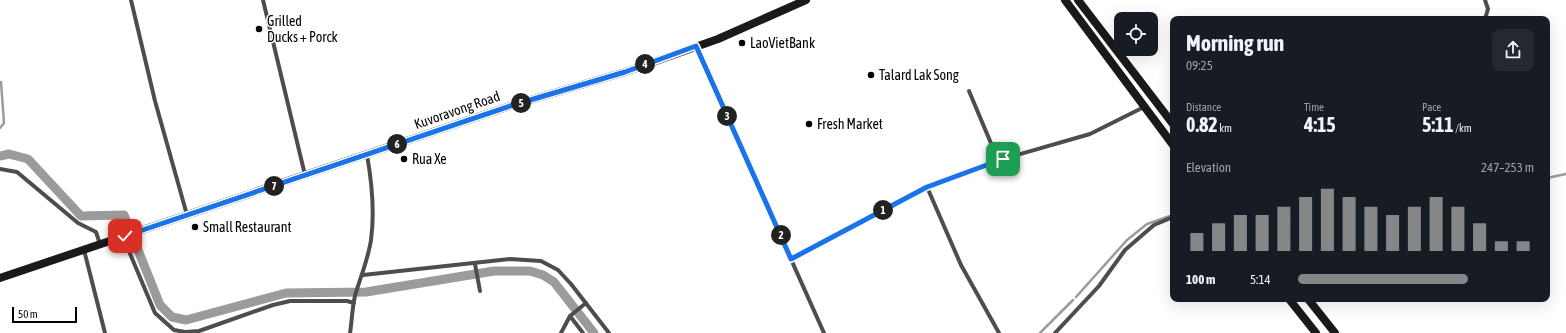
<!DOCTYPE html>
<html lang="en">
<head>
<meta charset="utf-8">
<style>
	:root { --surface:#171b24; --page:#242831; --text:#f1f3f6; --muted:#9ea1a6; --accent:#858687 }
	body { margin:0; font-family:"Asap Condensed",sans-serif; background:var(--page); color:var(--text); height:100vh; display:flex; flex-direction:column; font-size:15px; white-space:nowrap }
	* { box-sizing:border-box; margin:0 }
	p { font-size:13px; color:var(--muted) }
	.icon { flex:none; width:22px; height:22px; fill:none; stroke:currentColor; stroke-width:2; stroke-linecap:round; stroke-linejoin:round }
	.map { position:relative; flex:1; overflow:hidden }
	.details { position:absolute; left:1170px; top:16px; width:380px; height:286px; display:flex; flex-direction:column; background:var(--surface); border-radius:8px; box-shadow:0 4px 16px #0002 }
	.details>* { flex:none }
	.fabs { position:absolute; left:1114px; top:12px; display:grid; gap:8px }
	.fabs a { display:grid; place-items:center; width:44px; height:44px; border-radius:8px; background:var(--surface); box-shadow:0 4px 16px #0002; font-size:20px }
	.scale { position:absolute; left:12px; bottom:10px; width:65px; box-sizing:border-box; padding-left:4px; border:2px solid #000; border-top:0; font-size:11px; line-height:14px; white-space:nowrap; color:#000; -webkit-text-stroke:3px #fff; paint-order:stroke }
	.pin { position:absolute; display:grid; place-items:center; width:34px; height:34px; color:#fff; margin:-17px; border-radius:8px; box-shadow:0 2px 6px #0006 }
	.km { position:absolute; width:20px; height:20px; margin:-10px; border-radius:50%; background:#222; color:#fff; font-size:11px; line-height:20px; text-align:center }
	.round { display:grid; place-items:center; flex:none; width:42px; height:42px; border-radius:8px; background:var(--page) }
	.summary { display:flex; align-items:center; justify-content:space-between; height:68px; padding:0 16px }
	h1 { font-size:22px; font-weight:700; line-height:30px }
	.stats { display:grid; grid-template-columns:repeat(3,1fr); gap:6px; height:68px; padding:4px 16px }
	.stats div { display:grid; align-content:center }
	.stats b { font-size:20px; font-weight:700 }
	.stats small { font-size:11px; font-weight:400 }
	.stats p { font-size:11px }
	.chart { height:112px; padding:8px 16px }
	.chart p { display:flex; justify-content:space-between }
	.chart svg { width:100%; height:72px; margin-top:4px; stroke:var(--accent); stroke-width:6 }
	ul { padding:0 16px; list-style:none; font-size:13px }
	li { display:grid; grid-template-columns:64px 48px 1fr; align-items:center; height:30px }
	li i { height:10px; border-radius:5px; background:var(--accent) }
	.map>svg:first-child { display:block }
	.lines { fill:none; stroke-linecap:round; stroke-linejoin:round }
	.stream { stroke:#9b9b9b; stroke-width:2.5 }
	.canal { stroke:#9b9b9b; stroke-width:9 }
	.street { stroke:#4d4d4d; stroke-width:4 }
	.secondary { stroke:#1a1a1a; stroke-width:8 }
	.route-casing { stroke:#fff; stroke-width:8 }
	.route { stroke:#1a73e8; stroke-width:5 }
	.poi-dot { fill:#000; stroke:#fff; stroke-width:1.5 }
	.labels { text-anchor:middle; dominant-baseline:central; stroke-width:3; stroke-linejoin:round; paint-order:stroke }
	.poi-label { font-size:14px; fill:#000; stroke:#fff; text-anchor:start }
	.street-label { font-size:14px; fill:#000; stroke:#fff }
</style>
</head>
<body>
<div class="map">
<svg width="1566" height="333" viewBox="0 0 1566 333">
	<rect width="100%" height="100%" fill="#fff"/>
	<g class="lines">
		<g class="stream">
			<polyline points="0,128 4,123 1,82"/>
			<polyline points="1547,178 1566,174"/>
			<polyline points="1076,297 1127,240 1147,224 1173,215"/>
			<polyline points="1040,333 1073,300"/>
		</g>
		<polyline class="canal" points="0,156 9,154 28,159 81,216 124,215 160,305 172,317 186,320 286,293 366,292 494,271 530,271 543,275 554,282 594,333"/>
		<g class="street">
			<polyline points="131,0 155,101 187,215"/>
			<polyline points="263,0 305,175"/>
			<polyline points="1485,0 1488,9 1485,19"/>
			<polyline points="696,47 824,333"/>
			<polyline points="969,91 998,160"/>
			<polyline points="0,169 17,172 78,223 96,232 100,244"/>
			<polyline points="927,187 961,265 999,333"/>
			<polyline points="123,237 155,313 174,330 185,332 199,331 273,305 290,301 347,301 354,303"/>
			<polyline points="84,250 105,333"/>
			<polyline points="791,259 927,187 1003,159 1090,134 1144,107"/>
			<polyline points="475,264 480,291"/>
			<polyline points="363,275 510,259 541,261 558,270 571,284 609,333"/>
			<polyline points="570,316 583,333"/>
			<path d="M350,333C352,321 352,308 355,296C360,278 368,260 371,240C375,211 372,183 367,155"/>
			<polyline points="561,333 570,316 586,303"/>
			<polyline points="1055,333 1099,286 1125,250 1154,225 1173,217"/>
		</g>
		<g class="secondary">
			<polyline points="1065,0 1173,145"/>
			<polyline points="1078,0 1173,124"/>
			<polyline points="0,278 510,106 625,72 718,39 806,0"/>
			<polyline points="1289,299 1316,333"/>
			<polyline points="1308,299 1335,333"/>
		</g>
	</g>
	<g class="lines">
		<g class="route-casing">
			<polyline id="route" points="125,236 510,106 625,72 696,46 791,259 927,187 1003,159"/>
		</g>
		<use href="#route" class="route"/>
	</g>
	<g class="poi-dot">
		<circle cx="259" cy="29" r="4"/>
		<circle cx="742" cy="43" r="4"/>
		<circle cx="871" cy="75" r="4"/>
		<circle cx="809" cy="124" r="4"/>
		<circle cx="404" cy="159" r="4"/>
		<circle cx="195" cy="227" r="4"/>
	</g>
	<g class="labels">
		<g class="poi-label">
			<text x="267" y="21">Grilled<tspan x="267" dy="16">Ducks + Porck</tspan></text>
			<text x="750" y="43">LaoVietBank</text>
			<text x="879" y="75">Talard Lak Song</text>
			<text x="817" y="124">Fresh Market</text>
			<text x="412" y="159">Rua Xe</text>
			<text x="203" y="227">Small Restaurant</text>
		</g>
		<g class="street-label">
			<text transform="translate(457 110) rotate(-19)">Kuvoravong Road</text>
		</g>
	</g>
</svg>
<div class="fabs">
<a><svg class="icon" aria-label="locate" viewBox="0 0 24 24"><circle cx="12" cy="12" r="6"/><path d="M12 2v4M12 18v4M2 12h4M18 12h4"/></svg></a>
</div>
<div class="scale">50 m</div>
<div class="pin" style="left:1003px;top:159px;background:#1e9e55"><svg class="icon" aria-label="arrive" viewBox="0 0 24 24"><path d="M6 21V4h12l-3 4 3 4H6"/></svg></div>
<div class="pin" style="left:125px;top:236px;background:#d93025"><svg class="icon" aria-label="check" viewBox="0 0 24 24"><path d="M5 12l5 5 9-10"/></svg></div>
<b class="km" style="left:883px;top:210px">1</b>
<b class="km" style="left:781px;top:235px">2</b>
<b class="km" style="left:727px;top:116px">3</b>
<b class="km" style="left:645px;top:64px">4</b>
<b class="km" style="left:521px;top:103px">5</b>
<b class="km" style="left:397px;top:144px">6</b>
<b class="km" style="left:274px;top:186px">7</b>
<section class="details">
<div class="summary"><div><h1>Morning run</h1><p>09:25</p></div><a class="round"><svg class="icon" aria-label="share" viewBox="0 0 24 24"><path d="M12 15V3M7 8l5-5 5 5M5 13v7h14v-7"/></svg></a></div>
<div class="stats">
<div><p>Distance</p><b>0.82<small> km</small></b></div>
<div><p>Time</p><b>4:15</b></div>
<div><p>Pace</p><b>5:11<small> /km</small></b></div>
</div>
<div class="chart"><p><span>Elevation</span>247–253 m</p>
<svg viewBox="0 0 160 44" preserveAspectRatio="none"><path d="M5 44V33M15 44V27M25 44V22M35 44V22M45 44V17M55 44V11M65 44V6M75 44V11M85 44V17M95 44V22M105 44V17M115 44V11M125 44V17M135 44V27M145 44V38M155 44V38"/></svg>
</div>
<ul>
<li><b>100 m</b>5:14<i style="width:72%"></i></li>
</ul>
</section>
</div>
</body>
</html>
